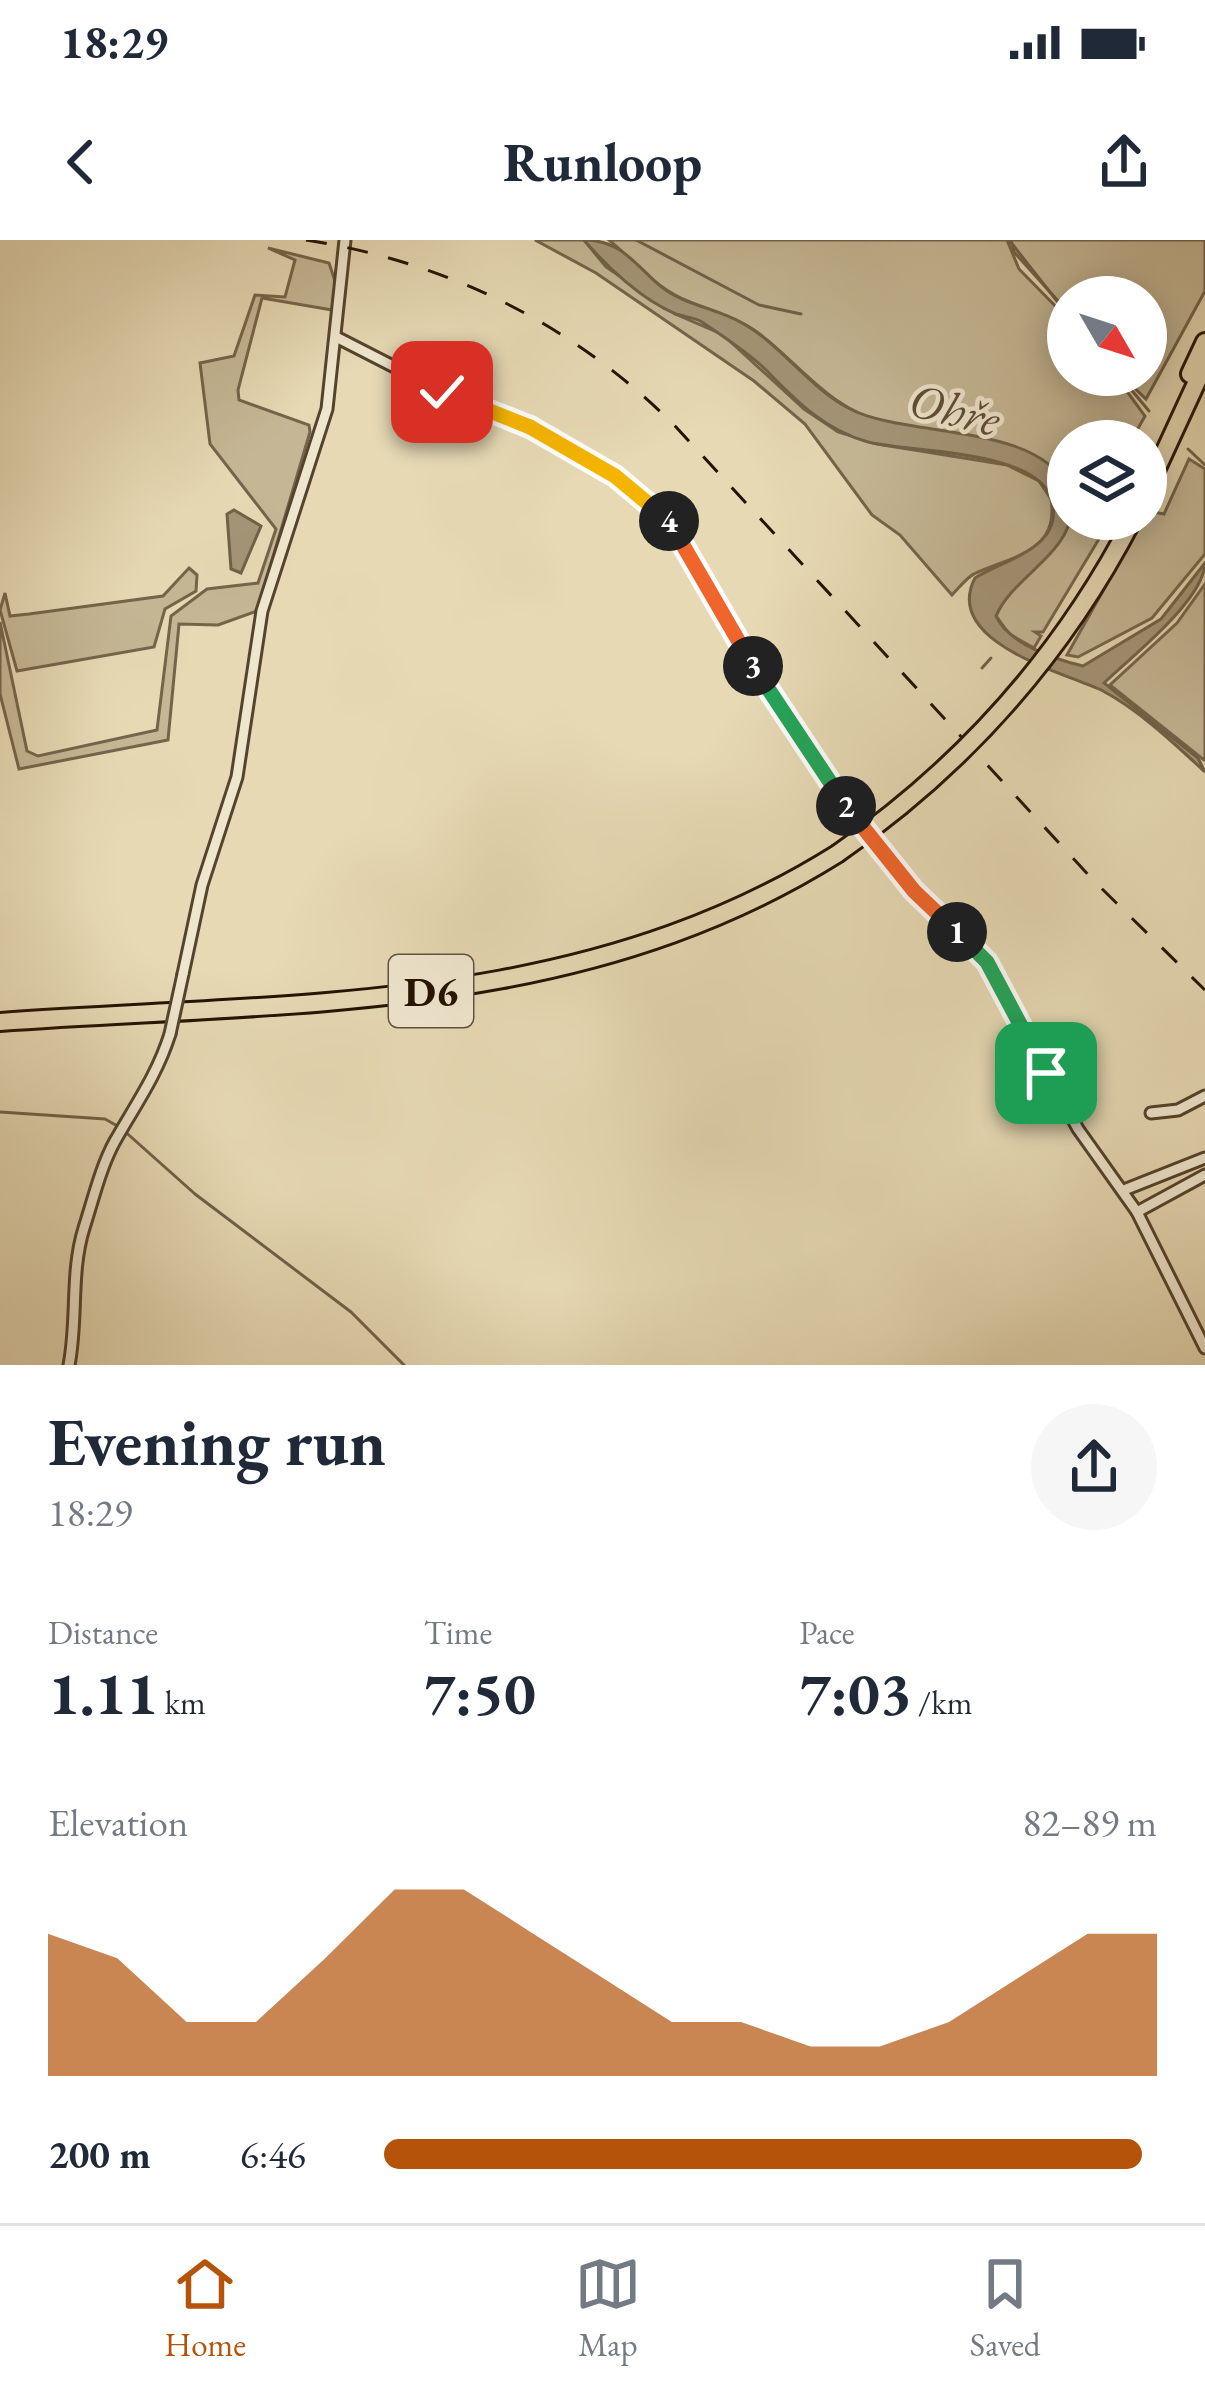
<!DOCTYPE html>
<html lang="en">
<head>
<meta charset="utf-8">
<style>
	:root { --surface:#fff; --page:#f6f6f7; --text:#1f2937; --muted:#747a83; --line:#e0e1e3; --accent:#b45309 }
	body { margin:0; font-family:"EB Garamond",serif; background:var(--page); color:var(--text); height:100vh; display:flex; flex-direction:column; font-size:45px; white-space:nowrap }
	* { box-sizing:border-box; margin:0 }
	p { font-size:39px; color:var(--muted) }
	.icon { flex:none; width:66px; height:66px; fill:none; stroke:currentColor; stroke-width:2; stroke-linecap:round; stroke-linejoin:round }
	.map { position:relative; height:1125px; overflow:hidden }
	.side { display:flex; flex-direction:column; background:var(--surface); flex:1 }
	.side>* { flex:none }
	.needle { width:78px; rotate:129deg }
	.fabs { position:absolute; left:1047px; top:36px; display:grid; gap:24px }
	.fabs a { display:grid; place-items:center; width:120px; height:120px; border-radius:50%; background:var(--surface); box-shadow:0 6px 30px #0003; font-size:60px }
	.pin { position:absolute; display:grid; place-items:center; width:102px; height:102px; color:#fff; margin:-51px; border-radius:24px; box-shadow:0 6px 18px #0006 }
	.km { position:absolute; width:60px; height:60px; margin:-30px; border-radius:50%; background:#222; color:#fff; font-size:33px; line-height:60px; text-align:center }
	.round { display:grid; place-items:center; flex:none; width:126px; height:126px; border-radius:63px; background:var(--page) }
	.headline { display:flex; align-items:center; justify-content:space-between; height:204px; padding:0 48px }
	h1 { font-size:66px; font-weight:700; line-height:90px }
	.stats { display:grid; grid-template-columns:repeat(3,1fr); gap:18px; height:204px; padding:12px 48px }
	.stats div { display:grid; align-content:center }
	.stats b { font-size:60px; font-weight:700 }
	.stats small { font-size:33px; font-weight:400 }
	.stats p { font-size:33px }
	.chart { height:336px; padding:24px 48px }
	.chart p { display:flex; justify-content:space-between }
	.chart svg { width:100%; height:216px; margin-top:12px; fill:var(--accent); opacity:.7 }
	ul { padding:0 48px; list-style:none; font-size:39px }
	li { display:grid; grid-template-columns:192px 144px 1fr; align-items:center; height:90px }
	li i { height:30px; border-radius:15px; background:var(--accent) }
	.status { display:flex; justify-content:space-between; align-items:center; height:84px; padding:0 60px; background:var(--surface); direction:ltr }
	.status svg { height:33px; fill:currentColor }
	header { display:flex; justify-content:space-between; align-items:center; height:156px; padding:0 48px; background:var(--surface); font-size:54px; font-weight:700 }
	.dock { display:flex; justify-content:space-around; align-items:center; height:168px; border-top:3px solid var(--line); background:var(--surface); font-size:33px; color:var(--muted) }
	.dock a { display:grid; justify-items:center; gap:6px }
	.dock .current { color:var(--accent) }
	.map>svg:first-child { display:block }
	.green { fill:#c5b795; stroke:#74644a; stroke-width:3 }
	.water { fill:#a49577; stroke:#706147; stroke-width:3 }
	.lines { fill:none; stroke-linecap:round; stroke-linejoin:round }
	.stream { stroke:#706147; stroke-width:3 }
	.minor-casing { stroke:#54442d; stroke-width:15 }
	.highway-casing { stroke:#231200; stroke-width:22 }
	.minor { stroke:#efe6ce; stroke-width:9 }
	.highway { stroke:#e6d9b4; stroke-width:16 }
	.rail { stroke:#231200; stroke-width:3; stroke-dasharray:21 21; stroke-linecap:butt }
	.minor-bridge-casing { stroke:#54442d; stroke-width:15; stroke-linecap:butt }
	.highway-bridge-casing { stroke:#231200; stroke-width:22; stroke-linecap:butt }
	.minor-bridge { stroke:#efe6ce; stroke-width:9 }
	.highway-bridge { stroke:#e6d9b4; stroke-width:16 }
	.split-1-casing { stroke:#fff; stroke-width:24 }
	.split-2-casing { stroke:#fff; stroke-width:24 }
	.split-3-casing { stroke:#fff; stroke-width:24 }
	.split-4-casing { stroke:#fff; stroke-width:24 }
	.split-5-casing { stroke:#fff; stroke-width:24 }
	.split-6-casing { stroke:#fff; stroke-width:24 }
	.split-1 { stroke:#22a559; stroke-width:15 }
	.split-2 { stroke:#f0652b; stroke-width:15 }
	.split-3 { stroke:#22a559; stroke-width:15 }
	.split-4 { stroke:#f0652b; stroke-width:15 }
	.split-5 { stroke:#f5b400; stroke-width:15 }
	.split-6 { stroke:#f5b400; stroke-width:15 }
	.labels { text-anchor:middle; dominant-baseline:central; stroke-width:9; stroke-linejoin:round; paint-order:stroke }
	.shield { fill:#efe6ce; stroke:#60523e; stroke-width:3 }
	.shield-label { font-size:42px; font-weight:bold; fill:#231200 }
	.water-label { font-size:48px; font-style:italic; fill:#5d4d36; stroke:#efe6ce }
</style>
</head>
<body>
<div class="status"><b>18:29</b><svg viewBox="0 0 49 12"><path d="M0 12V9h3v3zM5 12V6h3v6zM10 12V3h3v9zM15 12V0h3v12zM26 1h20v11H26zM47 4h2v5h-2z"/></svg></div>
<header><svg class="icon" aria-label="back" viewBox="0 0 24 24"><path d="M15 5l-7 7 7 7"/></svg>Runloop<svg class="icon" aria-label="share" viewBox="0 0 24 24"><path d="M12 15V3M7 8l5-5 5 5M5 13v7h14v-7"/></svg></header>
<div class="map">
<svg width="1205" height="1125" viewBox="0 0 1205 1125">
	<rect width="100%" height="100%" fill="#e6d9b4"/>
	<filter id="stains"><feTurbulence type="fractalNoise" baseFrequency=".00167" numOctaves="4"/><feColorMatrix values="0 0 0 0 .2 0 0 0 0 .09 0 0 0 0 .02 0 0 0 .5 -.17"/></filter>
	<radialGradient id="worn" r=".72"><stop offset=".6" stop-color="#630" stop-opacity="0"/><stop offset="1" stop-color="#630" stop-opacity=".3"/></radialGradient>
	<g class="green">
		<path d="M535,0H584L606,27L675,74L722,94L804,169L838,192L877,204L1007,225L1039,241L1051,259C1060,314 1008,317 974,334C967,337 958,349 952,355L900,295L872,275L805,184L754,141L596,33Z"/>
		<path d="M609,0H1007L1019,29L1068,79V135H1115L1145,176L1131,201H1068V235L1052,223L1068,238V250C1024,188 951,199 884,182C829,169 800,124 757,92C733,75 707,70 681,58C654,46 632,19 609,0Z"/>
		<polygon points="1011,0 1205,0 1205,51 1146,159 1121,135 1146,135 1146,57 1068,57 1068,72 1014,12"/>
		<polygon points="268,8 329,23 336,44 332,70 262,58 238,150 239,160 309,185 310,192 257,371 218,385 179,384 168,500 19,529 0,454 0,382 27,511 38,516 157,490 171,376 207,349 258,343 276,289 210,204 200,123 234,116 255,55 285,57 295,20"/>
		<polygon points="1189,219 1205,229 1205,314 1152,378 1078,417 1067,415 1148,271 1164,274"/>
		<path d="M1069,279H1111L1043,392H1035L1041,396L1034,408L1009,394L996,376C1014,335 1049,329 1069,279Z"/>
		<polygon points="189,328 197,335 196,351 165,369 154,407 17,431 0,370 5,353 10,376 29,374 163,356"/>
		<polygon points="1205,344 1205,519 1204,520 1110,445 1177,383"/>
	</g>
	<g class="water">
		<path d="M584,0C620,0 633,22 659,45C682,65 716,68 742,83C782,105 808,147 850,169C906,198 1040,183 1067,248C1090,306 1014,332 996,376C1009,404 1054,419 1083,426L1161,379L1205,323C1204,360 1131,417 1104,443L1198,518L1205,532C1176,505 1139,470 1103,451C1069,434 941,403 975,338C1002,320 1064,309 1052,261C1039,209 911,213 868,202C825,190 796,161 766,130C748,112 721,95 702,82C694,77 684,77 676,74C642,60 607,27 584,0Z"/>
		<polygon points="234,270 261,286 241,333 231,329 227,274"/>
	</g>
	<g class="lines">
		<g class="stream">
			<polyline points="636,0 759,65 801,74"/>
			<polyline points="1009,0 1068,75"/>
			<polyline points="1119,135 1149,171"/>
			<polyline points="1188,209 1205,225"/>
			<polyline points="982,428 991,418"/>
			<polyline points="0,872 105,879 121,888 195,954 351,1072 404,1125"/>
		</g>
		<g class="minor-casing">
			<g id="minor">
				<polyline points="336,97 459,160 544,193 628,245 666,276 695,318 742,411 837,554 914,651 987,722 1078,889 1137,972 1205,1108"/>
				<polyline points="183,734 202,645 237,537 262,371 327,169 345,0"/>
				<polyline points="1151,873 1178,870 1205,856"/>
				<polyline points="1124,950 1205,918"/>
				<polyline points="1137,972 1205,935"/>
				<path d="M69,1125C78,1079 70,1033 84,988C93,960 101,926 115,901C136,864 157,835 170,794"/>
			</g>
		</g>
		<g class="highway-casing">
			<g id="highway">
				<polyline points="1190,134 1205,102"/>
				<polyline points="1146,252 1205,124"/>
				<path d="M0,782C292,761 580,775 837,614"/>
			</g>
		</g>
		<use href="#minor" class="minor"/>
		<use href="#highway" class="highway"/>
		<path class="rail" d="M306,0C448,22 575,85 676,187L1094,641L1205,750"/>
		<g class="minor-bridge-casing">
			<polyline id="minor-bridge" points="170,794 183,734"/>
		</g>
		<g class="highway-bridge-casing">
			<path id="highway-bridge" d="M837,614C963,527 1062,416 1133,279"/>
		</g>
		<use href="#minor-bridge" class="minor-bridge"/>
		<use href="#highway-bridge" class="highway-bridge"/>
	</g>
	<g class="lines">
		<g class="split-1-casing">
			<polyline id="split-1" points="957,692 987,722 1046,833"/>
		</g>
		<g class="split-2-casing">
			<polyline id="split-2" points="846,566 914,651 957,692"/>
		</g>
		<g class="split-3-casing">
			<polyline id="split-3" points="753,426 846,566"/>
		</g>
		<g class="split-4-casing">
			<polyline id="split-4" points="669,281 753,426"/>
		</g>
		<g class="split-5-casing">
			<polyline id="split-5" points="530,187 615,236 669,281"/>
		</g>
		<g class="split-6-casing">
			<polyline id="split-6" points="442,152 530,187"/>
		</g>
		<use href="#split-1" class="split-1"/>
		<use href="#split-2" class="split-2"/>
		<use href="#split-3" class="split-3"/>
		<use href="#split-4" class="split-4"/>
		<use href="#split-5" class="split-5"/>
		<use href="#split-6" class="split-6"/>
	</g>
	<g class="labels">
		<rect class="shield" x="389" y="715" width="84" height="72" rx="9"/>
		<g class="shield-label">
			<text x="431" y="751">D6</text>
		</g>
		<g class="water-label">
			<text transform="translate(955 169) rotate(14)">Ohře</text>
		</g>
	</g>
	<rect width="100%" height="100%" filter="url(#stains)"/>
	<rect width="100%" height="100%" fill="url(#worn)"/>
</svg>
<div class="fabs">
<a><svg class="needle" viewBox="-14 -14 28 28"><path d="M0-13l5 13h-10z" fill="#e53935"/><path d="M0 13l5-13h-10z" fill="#747a83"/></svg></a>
<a><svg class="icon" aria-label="layers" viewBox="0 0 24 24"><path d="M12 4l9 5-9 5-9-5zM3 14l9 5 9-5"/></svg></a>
</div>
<div class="pin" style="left:1046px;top:833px;background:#1e9e55"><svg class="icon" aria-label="arrive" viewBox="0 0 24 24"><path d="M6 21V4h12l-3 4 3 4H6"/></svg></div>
<div class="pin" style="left:442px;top:152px;background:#d93025"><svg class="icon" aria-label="check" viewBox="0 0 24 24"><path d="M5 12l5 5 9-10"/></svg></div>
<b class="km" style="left:957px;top:692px">1</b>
<b class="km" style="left:846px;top:566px">2</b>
<b class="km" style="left:753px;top:426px">3</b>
<b class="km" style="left:669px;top:281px">4</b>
</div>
<section class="side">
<div class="headline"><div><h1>Evening run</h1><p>18:29</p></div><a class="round"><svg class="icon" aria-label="share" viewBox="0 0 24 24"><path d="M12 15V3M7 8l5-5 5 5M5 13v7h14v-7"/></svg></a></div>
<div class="stats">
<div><p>Distance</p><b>1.11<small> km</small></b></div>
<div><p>Time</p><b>7:50</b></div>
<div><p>Pace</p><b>7:03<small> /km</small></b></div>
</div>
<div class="chart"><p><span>Elevation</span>82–89 m</p>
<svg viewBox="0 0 160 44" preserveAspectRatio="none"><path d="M0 44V15L10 20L20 33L30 33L40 20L50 6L60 6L70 15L80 24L90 33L100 33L110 38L120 38L130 33L140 24L150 15L160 15V44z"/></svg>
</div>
<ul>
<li><b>200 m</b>6:46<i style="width:98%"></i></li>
</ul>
</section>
<nav class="dock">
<a class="current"><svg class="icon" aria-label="home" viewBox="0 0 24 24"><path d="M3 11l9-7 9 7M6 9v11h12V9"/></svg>Home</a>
<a><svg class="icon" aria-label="map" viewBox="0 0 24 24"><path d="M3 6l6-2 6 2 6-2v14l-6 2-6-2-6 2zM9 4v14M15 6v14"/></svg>Map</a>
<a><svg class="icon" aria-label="saved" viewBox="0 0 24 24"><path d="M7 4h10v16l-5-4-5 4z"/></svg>Saved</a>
</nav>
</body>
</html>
